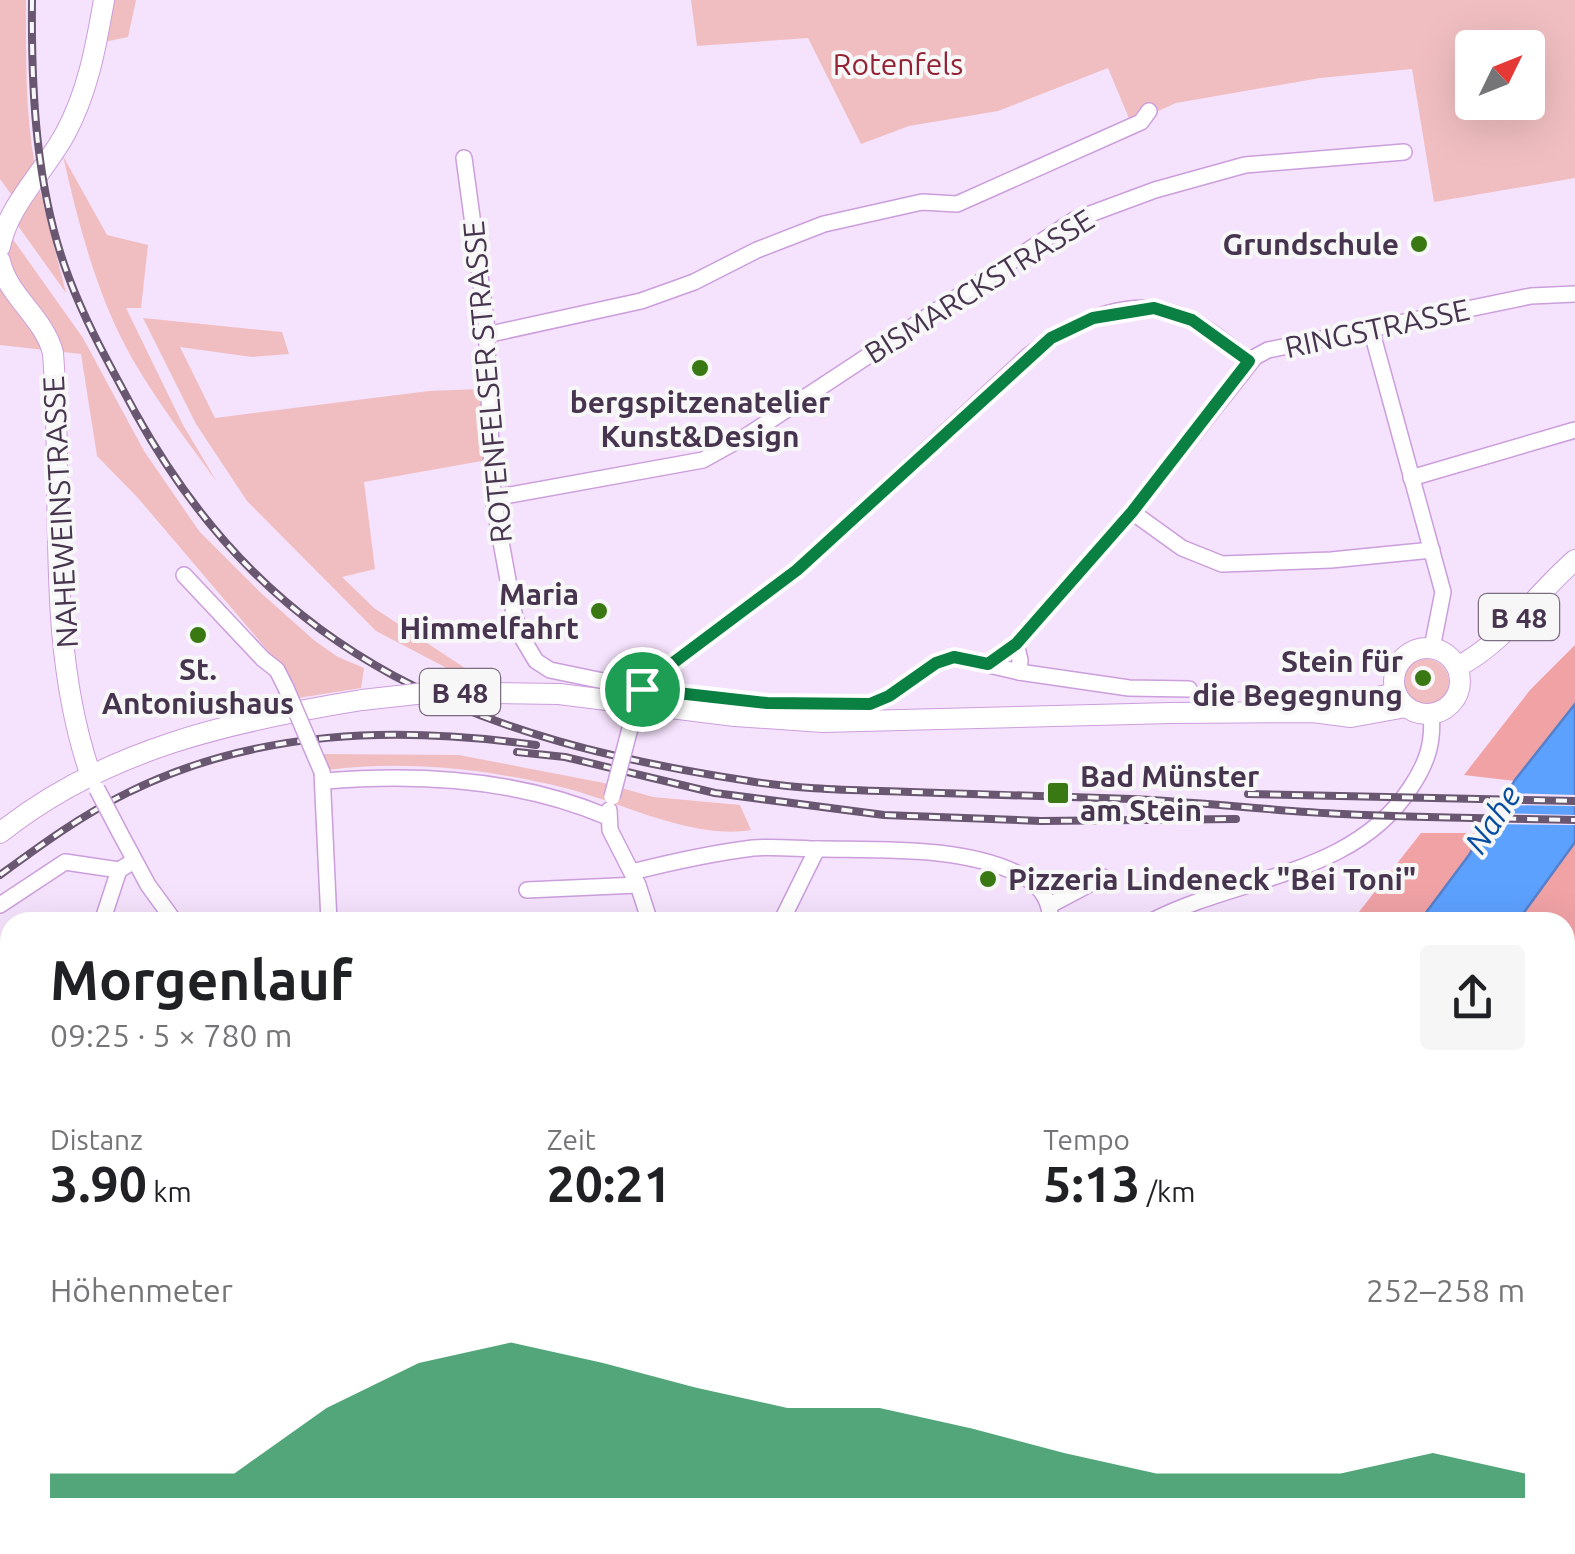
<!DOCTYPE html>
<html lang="de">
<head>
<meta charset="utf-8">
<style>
	:root { --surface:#fff; --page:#f6f6f6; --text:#202124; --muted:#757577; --accent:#0b8043 }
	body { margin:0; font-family:Ubuntu,sans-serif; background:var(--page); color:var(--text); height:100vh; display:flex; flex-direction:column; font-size:38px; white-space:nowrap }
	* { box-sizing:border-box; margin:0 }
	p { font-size:32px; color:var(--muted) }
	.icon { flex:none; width:55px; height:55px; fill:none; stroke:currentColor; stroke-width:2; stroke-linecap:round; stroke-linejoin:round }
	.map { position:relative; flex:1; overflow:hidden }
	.panel { position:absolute; left:0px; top:912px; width:1575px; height:642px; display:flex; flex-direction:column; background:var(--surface); border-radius:30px 30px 0 0; box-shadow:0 10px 40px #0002 }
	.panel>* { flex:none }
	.needle { width:65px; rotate:47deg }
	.tools { position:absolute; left:1455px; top:30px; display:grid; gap:20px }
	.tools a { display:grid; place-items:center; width:90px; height:90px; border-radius:10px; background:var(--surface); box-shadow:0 10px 40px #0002; font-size:50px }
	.pin { position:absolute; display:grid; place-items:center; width:85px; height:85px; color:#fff; margin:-42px; border:5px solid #fff; border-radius:50%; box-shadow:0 2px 10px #0007 }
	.round { display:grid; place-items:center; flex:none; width:105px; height:105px; border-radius:10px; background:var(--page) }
	.summary { display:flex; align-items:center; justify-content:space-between; height:170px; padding:0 50px }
	h1 { font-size:55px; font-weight:600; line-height:75px }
	.figures { display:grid; grid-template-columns:repeat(3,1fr); gap:15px; height:170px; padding:10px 50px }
	.figures div { display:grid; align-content:center }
	.figures b { font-size:50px; font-weight:600 }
	.figures small { font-size:28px; font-weight:400 }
	.figures p { font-size:28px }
	.chart { height:280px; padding:20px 50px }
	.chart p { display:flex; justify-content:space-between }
	.chart svg { width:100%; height:180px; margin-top:10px; fill:var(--accent); opacity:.7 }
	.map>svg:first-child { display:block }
	.green { fill:#f0bec0; fill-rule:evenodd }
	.forest { fill:#f0a2a5 }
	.water { fill:#5da1ff; stroke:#5680ca; stroke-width:2.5 }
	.pier { fill:#f5e2fc }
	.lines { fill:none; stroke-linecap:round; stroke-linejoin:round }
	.minor-casing { stroke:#cb9edc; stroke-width:18 }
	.major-casing { stroke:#cb9edc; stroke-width:22 }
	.minor { stroke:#fff; stroke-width:15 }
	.major { stroke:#fff; stroke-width:20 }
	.rail-casing { stroke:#695670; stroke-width:8 }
	.rail { stroke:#f7f7f7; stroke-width:4; stroke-dasharray:11; stroke-linecap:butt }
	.minor-bridge-casing { stroke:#cb9edc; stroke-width:18; stroke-linecap:butt }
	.major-bridge-casing { stroke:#cb9edc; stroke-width:22; stroke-linecap:butt }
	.minor-bridge { stroke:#fff; stroke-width:15 }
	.major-bridge { stroke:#fff; stroke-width:20 }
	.route-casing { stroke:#fff; stroke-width:20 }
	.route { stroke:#0b8043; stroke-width:12 }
	.poi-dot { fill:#3a7814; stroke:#f7f7f7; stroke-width:4 }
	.labels { text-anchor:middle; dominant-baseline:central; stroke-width:8; stroke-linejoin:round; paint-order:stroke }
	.shield { fill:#f7f7f7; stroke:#7c6e81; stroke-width:2.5 }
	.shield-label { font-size:28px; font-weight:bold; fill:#47344e }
	.park-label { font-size:30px; fill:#932235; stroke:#f7f7f7 }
	.poi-label { font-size:30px; font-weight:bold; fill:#47344e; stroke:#f7f7f7; text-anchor:end }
	.street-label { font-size:30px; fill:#47344e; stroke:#f7f7f7 }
	.water-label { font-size:32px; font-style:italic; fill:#074d9f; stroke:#f7f7f7 }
</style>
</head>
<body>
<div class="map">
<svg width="1575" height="1554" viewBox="0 0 1575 1554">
	<rect width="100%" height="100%" fill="#f5e2fc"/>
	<g class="green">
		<path d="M0,0H26C26,56 25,111 35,166L14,198L0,179Z"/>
		<polygon points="111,0 136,0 128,37 104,42"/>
		<path d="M691,0H1575V178L1434,202L1412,69L1320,78L1176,103L1131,123L1108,68L998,111L909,126L861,144L808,38L697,46ZM1472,48H1528V102H1472Z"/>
		<path d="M63,156L107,235L148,245L141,308H126L183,425L217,482C188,442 158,403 133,360C97,297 79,226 63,156Z"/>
		<polygon points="40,191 66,293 16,223"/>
		<polygon points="0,221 83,338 144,451 199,531 261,593 315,641 338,657 364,668 361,688 298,698 285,671 138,498 97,456 81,354 0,345"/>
		<polygon points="143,318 282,332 289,354 252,357 180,347 215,418 429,391 482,389 487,460 364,482 375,569 342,577 374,608 477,676 462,676 376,631 247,501 196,424"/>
		<circle cx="1426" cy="682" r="23"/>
		<path d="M322,754L459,755L604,783L653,797L740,805L751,830C692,840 621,802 565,788C488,769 405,760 328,770Z"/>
		<polygon points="10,1471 10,1545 228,1545 228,1554 0,1554 0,1475"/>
		<polygon points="232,1545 433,1545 431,1554 231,1554"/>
	</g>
	<g class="forest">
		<polygon points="1575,645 1575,704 1515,781 1464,775 1530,690"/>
		<polygon points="1421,833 1484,833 1419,922 1351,922"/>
		<polygon points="1575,842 1575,1554 927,1554 944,1545 1565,1545 1565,922 1517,922"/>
	</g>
	<g class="water">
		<polygon points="1575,704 1575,842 1517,922 1419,922 1469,855 1515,780"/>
		<polygon points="636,1545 944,1545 927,1554 623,1554"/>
	</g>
	<g class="pier">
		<polygon points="1502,793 1575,795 1575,806 1495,805"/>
		<polygon points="1490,813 1575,815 1575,825 1484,824"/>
	</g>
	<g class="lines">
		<g class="minor-casing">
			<g id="minor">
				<polyline points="464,158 486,320 493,498 514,613 521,636 536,661 550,670 642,689 767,703 870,704 889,697 936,663 954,657 1019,672 1129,688 1189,689"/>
				<polyline points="1371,329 1443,592 1432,648"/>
				<polyline points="486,335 641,301 694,282 757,250 824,224 922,202 957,204 1141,122 1149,111"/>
				<polyline points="1411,478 1575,430"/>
				<polyline points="493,498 703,460 748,435 1074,220 1155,190 1245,165 1404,152"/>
				<polyline points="1132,512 1182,548 1222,564 1331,560 1432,550"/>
				<polyline points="184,575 263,659 277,670 286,688"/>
				<polyline points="1016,644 1132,512 1255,357 1268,350 1531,296 1575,294"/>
				<polyline points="987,664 1016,644 1020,660 1019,672"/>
				<path d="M639,694L653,678L797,570L1029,355C1073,321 1136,291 1191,320C1212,330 1230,347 1249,361"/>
				<polyline points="322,772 329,922"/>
				<path d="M325,781C420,773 519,779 608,817"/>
				<polyline points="609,810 610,830 638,885 650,922"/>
				<polyline points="120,833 148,885 175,922"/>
				<path d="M632,872C672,862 712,853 753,848C776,846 799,849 822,849C884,850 971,846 1026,878C1044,889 1050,903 1051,922"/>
				<polyline points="527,890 638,885"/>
				<polyline points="0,905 65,862 119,870 134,861"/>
				<polyline points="1050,905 1103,877"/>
				<polyline points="102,922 119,870"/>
				<polyline points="781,922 817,849"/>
				<path d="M1150,922C1237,876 1353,877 1411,787C1427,763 1434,742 1431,714"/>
				<polyline points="0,1224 10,1225"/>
				<polyline points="582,1554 594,1545"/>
			</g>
		</g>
		<g class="major-casing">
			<g id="major">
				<path d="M0,247C8,205 45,171 65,134C88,92 96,46 104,0"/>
				<path d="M0,261C8,297 44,317 53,353C64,494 44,641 91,776"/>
				<circle cx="1427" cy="681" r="33"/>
				<path d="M1457,667C1505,643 1535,594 1575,560"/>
				<polyline points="559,694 735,716 823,722 1171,713 1313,712 1351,717 1406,707"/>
				<polyline points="1324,709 1396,693"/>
				<path d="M0,833C105,749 232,721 362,700"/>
			</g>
		</g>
		<use href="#minor" class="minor"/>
		<use href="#major" class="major"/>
		<g class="rail-casing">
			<g id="rail">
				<path d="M32,0C31,91 36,192 69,278C87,326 112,369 136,414C274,663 480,740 749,781C802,790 857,790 910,792C984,794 1058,796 1132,799C1202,802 1273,811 1343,814C1420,818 1498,818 1575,820"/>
				<polyline points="517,752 565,757 715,793 884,815 1041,821 1236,819"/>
				<polyline points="1248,794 1575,801"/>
				<path d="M0,875C41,845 82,815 127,793C256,729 396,726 536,745"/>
			</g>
		</g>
		<use href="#rail" class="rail"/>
		<g class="minor-bridge-casing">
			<g id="minor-bridge">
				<polyline points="286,688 322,772"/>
				<polyline points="97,789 120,833"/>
				<polyline points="612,797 639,694"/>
			</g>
		</g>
		<g class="major-bridge-casing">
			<polyline id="major-bridge" points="362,700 434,692 559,694"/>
		</g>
		<use href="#minor-bridge" class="minor-bridge"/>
		<use href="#major-bridge" class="major-bridge"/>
	</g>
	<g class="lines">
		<g class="route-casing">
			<polygon id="route" points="1154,308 1192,320 1249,361 1132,512 1016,644 988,664 954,657 936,663 889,696 870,704 767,703 642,689 653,678 797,570 1051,338 1093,318"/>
		</g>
		<use href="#route" class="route"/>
	</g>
	<g class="poi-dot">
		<circle cx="1419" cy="244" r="10"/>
		<circle cx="700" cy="368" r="10"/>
		<circle cx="599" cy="611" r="10"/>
		<circle cx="198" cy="635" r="10"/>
		<circle cx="1423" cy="678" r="10"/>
		<rect x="1046" y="781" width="24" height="24" rx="5"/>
		<circle cx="988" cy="879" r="10"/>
	</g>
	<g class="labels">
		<g class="shield">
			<rect x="1479" y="594" width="80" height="46" rx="8"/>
			<rect x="420" y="669" width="80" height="46" rx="8"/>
		</g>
		<g class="shield-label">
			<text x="1519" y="617">B 48</text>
			<text x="460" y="692">B 48</text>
		</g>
		<g class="park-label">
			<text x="898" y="64">Rotenfels</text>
		</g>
		<g class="poi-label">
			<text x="1399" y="244">Grundschule</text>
			<text x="700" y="402" text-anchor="middle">bergspitzenatelier<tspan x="700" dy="34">Kunst&amp;Design</tspan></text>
			<text x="579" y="594">Maria<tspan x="579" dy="34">Himmelfahrt</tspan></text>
			<text x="1403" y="661">Stein für<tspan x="1403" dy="34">die Begegnung</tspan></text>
			<text x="198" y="669" text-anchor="middle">St.<tspan x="198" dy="34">Antoniushaus</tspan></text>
			<text x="1080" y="776" text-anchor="start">Bad Münster<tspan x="1080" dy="34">am Stein</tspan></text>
			<text x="1008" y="879" text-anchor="start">Pizzeria Lindeneck "Bei Toni"</text>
		</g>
		<g class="street-label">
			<text transform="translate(979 286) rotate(-32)">BISMARCKSTRASSE</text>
			<text transform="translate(1377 328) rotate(-12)">RINGSTRASSE</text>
			<text transform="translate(487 382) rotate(-95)">ROTENFELSER STRASSE</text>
			<text transform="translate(60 512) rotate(-93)">NAHEWEINSTRASSE</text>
		</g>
		<g class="water-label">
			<text transform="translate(1492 819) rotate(-57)">Nahe</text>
		</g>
	</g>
</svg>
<div class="tools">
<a><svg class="needle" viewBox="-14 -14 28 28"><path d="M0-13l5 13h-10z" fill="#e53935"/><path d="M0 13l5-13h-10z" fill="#757577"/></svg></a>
</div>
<div class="pin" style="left:642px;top:689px;background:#1e9e55"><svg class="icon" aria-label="arrive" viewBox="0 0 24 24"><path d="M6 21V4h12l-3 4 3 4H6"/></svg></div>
<section class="panel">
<div class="summary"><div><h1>Morgenlauf</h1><p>09:25 · 5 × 780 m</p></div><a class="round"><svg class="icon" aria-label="share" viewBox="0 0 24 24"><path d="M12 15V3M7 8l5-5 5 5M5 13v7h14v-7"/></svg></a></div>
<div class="figures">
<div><p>Distanz</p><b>3.90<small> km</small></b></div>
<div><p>Zeit</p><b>20:21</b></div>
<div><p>Tempo</p><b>5:13<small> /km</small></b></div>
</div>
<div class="chart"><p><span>Höhenmeter</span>252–258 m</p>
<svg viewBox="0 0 160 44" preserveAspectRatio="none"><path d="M0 44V38L10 38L20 38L30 22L40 11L50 6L60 11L70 17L80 22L90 22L100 27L110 33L120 38L130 38L140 38L150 33L160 38V44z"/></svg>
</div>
</section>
</div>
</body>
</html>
